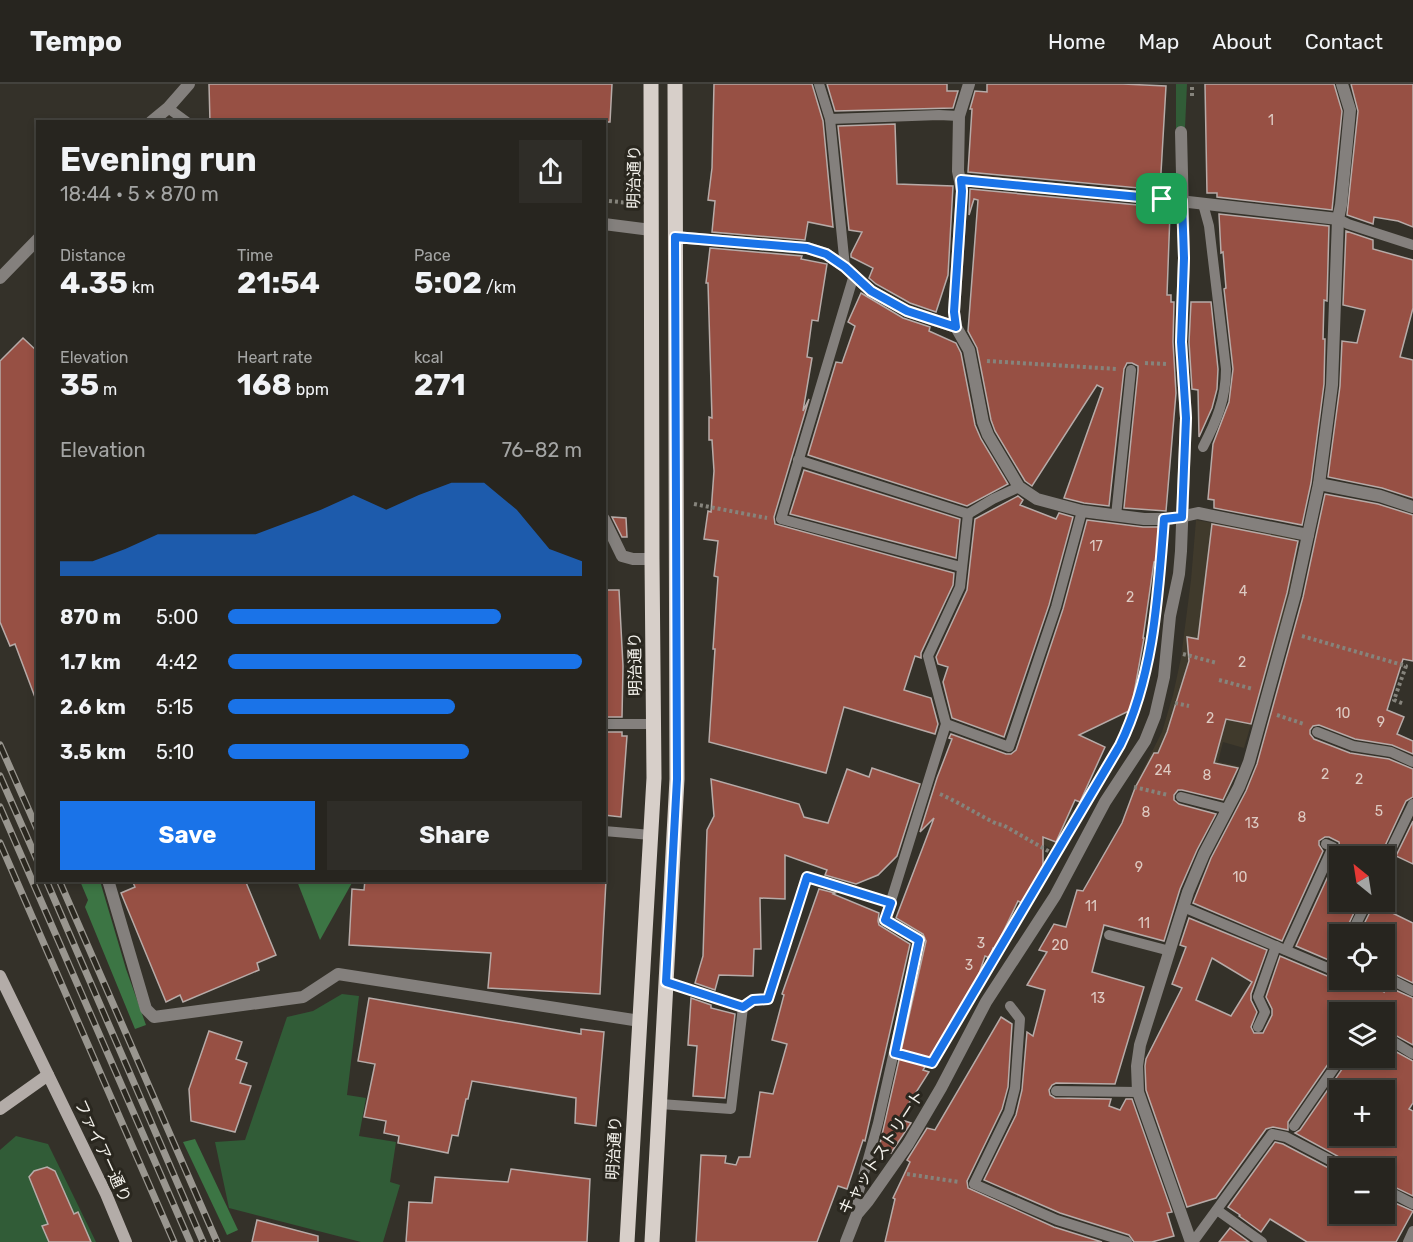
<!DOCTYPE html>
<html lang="en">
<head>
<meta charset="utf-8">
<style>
	:root { --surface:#27251f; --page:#2f2d28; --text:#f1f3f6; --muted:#a4a5a4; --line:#43423d; --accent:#1a73e8 }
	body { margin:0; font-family:Rubik,"Noto Sans JP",sans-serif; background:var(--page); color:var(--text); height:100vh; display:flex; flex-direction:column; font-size:22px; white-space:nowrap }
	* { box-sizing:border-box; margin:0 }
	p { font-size:20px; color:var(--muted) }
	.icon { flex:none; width:33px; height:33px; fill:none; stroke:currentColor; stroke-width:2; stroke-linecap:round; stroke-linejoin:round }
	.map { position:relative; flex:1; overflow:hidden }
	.panel { position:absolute; left:36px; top:36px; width:570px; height:762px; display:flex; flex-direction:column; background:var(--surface); border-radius:0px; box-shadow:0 3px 9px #0003,0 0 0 2px var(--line) }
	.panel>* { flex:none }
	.needle { width:39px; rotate:330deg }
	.fabs { position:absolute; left:1329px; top:762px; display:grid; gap:12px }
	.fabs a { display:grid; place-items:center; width:66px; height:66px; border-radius:0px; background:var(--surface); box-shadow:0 3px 9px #0003,0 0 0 2px var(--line); font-size:30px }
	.pin { position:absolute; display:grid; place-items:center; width:51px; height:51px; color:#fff; margin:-26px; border-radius:12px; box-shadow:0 3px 9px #0006 }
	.round { display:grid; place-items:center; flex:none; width:63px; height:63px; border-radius:0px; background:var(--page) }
	.overview { display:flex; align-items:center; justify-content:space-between; height:102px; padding:0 24px }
	h1 { font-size:33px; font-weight:700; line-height:45px }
	.stats { display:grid; grid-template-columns:repeat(3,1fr); gap:9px; height:102px; padding:6px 24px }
	.stats div { display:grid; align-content:center }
	.stats b { font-size:30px; font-weight:700 }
	.stats small { font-size:16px; font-weight:400 }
	.stats p { font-size:16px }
	.chart { height:168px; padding:12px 24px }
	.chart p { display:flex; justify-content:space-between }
	.chart svg { width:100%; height:108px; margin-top:6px; fill:var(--accent); opacity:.7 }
	.button { display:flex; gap:12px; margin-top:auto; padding:12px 24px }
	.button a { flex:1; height:69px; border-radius:0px; background:var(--accent); color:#fff; font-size:24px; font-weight:700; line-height:69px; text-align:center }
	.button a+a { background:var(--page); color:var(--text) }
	ul { padding:0 24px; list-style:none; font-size:20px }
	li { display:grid; grid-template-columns:96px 72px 1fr; align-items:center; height:45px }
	li i { height:15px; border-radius:8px; background:var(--accent) }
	header { display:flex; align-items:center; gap:36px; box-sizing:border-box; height:84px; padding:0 30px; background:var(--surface); border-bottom:2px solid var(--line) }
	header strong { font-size:28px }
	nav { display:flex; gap:33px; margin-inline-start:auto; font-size:21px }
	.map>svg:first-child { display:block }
	.built { fill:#403a2c }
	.green { fill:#315c37 }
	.forest { fill:#3c7544 }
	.building { fill:#975044; stroke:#b7aba8; stroke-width:1.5; fill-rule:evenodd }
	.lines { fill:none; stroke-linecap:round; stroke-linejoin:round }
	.path { stroke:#86847c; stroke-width:4; stroke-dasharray:3 3; stroke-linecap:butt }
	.lane { stroke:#84807d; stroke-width:10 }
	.street { stroke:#84807d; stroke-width:12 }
	.secondary { stroke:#b3aca8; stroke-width:12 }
	.primary { stroke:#d7cfc9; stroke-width:15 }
	.rail-casing { stroke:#99968f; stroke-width:7 }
	.rail { stroke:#2a271f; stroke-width:4.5; stroke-dasharray:14; stroke-linecap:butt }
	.route-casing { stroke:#fff; stroke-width:12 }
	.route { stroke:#1a73e8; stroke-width:8 }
	.labels { text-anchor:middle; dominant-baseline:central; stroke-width:6; stroke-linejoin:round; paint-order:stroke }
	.number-label { font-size:14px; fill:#ddcac2 }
	.street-label { font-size:16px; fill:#f4f2ec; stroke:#2a271f }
</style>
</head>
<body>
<header>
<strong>Tempo</strong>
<nav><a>Home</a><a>Map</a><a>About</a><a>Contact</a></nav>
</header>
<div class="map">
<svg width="1413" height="1158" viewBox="0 0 1413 1158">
	<rect width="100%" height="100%" fill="#343129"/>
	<g class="built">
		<polygon points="1196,436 1294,454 1298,461 1288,517 1244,664 1223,658 1218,678 1239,682 1226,715 1222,717 1177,704 1175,710 1135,701 1162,648 1173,611 1181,574 1191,496"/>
		<polygon points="1051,716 1078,728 1055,767 1034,755"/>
	</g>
	<g class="green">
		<polygon points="1176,0 1187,0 1185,44 1176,44"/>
		<polygon points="342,910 359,912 347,1011 366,1014 359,1052 396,1058 390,1098 400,1101 383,1158 361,1158 229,1124 215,1058 245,1056 287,933 313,927"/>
		<polygon points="16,1052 48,1060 96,1158 0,1158 0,1066"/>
	</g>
	<g class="forest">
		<polygon points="80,797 100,797 126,885 146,941 135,945 85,823 88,816"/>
		<polygon points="297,797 353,797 320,856"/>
		<polygon points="195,1055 238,1146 227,1151 183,1058"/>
	</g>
	<g class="building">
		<polygon points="209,0 612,0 610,38 210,38"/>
		<polygon points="714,0 812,0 823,37 833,143 808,138 805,156 712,148 715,117 708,116 712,84"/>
		<polygon points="827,0 947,0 947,7 958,7 953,24 835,27"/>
		<polygon points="987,0 1123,0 1166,2 1160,106 968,88 972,25 970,25 975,7 987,8"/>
		<polygon points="1205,0 1334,0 1342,27 1332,126 1217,113 1217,109 1207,109"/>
		<polygon points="1351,0 1413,0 1413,143 1398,137 1374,133 1373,140 1347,131 1358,27"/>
		<polygon points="895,40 897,100 953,102 948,191 936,228 910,219 876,200 869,194 873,184 851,173 851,170 862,148 849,146 838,42"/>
		<polygon points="970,105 1159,123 1159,128 1170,129 1167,211 1171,211 1171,218 1174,218 1173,258 1176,309 1166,427 1124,424 1138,287 1138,282 1132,279 1127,279 1124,285 1109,422 1084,419 1064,414 1103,304 1097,301 1032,402 1025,397 995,347 991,336 977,264 968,247 978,116 974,115 969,131"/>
		<polygon points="1219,130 1329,142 1327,217 1324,216 1323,255 1325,255 1324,300 1311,399 1302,441 1214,424 1214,416 1208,415 1213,360 1229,318 1233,285 1224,205 1226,204 1223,168 1221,169"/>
		<polygon points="1346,147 1373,156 1373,165 1413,176 1413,224 1400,273 1413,276 1413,414 1382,404 1328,393 1340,302 1342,257 1357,259 1365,226 1343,221"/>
		<polygon points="710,164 802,172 801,175 827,180 818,237 812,236 807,273 812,274 803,327 809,315 774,433 775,440 954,489 953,501 921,569 921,574 915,572 904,606 931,614 938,640 935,650 844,623 826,689 709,658 715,565 713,565 718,493 714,492 718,457 704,455 708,427 711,428 714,387 712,356 709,356 709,333 712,334 708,199 706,199"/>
		<polygon points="861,209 903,234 930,243 929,247 956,259 961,269 975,341 981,355 1008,400 967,422 808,371 836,278 842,279 855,242 848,238"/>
		<polygon points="1191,218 1211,218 1218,285 1217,305 1212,324 1199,353 1198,306 1192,305 1189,258"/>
		<polygon points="23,254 38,268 38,615 36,616 15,560 10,562 0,538 0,277"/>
		<polygon points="804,386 960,435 956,474 790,430"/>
		<polygon points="1325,410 1378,420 1413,431 1413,577 1403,575 1387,626 1404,633 1397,650 1413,657 1413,670 1392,661 1355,655 1319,641 1313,642 1310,646 1310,650 1314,655 1350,669 1389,675 1413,685 1413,713 1406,717 1383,766 1375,762 1371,772 1340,772 1340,818 1359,818 1344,850 1340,850 1340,869 1335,870 1331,877 1296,862 1340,766 1339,758 1329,753 1325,753 1319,757 1319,761 1323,767 1282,857 1193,819 1211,774 1246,707 1257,680 1303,513"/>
		<polygon points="1018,412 1023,416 1020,421 1056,435 1059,429 1073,433 1049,521 1004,653 952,634 943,598 948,583 938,580 936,573 967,506 975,435"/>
		<polygon points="612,433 626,434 627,453 622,453"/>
		<polygon points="1087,436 1143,443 1159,443 1156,478 1154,478 1143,554 1144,554 1131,626 1079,651 1105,663 1080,718 1075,716 1056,758 1043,753 1043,782 1022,819 1018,817 995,865 993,864 990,874 985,872 979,890 966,914 923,986 929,988 899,1035 911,1039 891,1069 879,1064 926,857 923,850 896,834 934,734 920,748 937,694 952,655 949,654 951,650 1006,670 1011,670 1016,666 1063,525"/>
		<polygon points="1212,440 1298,457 1287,509 1251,640 1226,635 1214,679 1238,684 1223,716 1182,706 1178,706 1174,711 1174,716 1179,720 1216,730 1197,766 1180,805 1164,857 1104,841 1092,888 1144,903 1115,1000 1056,999 1052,1001 1049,1006 1050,1011 1055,1014 1111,1015 1109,1022 1120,1026 1126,1015 1132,1015 1172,1128 1167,1129 1174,1152 1152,1158 1134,1158 1129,1151 1060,1129 984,1096 1016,1031 1022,1006 1027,948 1033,952 1045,906 1027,901 1047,868 1039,866 1054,840 1066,843 1077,806 1083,807 1122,739 1135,704 1154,669 1158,669 1167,648 1189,577 1187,553 1198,555"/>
		<polygon points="604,506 619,506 623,582 622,633 604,633"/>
		<polygon points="604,648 622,648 622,652 627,652 621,733 604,731"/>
		<polygon points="872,684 920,700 897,772 878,791 856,800 825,791 827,786 785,771 785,815 760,814 761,865 754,865 753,892 719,891 715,906 695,899 703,872 707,746 714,732 711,695 799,720 804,733 828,739 847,685 869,693"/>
		<polygon points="1413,737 1413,780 1396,772"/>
		<polygon points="132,796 245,796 276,871 257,879 259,886 183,918 180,911 166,918 121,809 135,803"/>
		<polygon points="365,796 606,796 600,910 488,904 491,869 349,861 352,805 364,806"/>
		<polygon points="819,805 835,809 833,810 879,829 878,837 879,841 910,860 865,1057 863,1056 847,1105 838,1102 817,1158 696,1158 701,1071 726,1072 725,1079 736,1081 739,1073 750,1073 760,1008 773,1010 787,960 772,956 784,911 782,910"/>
		<polygon points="1374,820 1413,839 1413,899 1384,885 1384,850 1359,850"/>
		<path d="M1189,834L1267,866L1251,910V916L1257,928L1251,943L1254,949H1263L1272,931V925L1266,913L1280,872L1332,894L1362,896L1384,908V901L1413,914V961L1384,945V928H1340V967L1335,970L1288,1038V1046L1273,1043L1266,1045L1216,1114L1187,1123L1146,1006L1145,982L1146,975L1182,904L1172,900L1186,863L1180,861ZM1212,874L1252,898L1231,932L1196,916Z"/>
		<polygon points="369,914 581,950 581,945 604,948 596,1042 575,1039 576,1014 472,997 468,1015 466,1015 458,1052 452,1051 448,1069 398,1059 399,1052 384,1049 386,1037 364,1033 375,980 358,977"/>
		<polygon points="691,914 711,921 711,924 735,930 725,1014 693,1012 697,962 688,961"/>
		<polygon points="1001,933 1012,940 1008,1003 1002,1025 967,1097 968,1104 1054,1143 1102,1158 885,1158 895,1115 893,1114 910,1078 907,1076 927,1044 935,1046"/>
		<polygon points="209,947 242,958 236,975 247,979 240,999 251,1002 235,1048 191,1037 189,1005"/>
		<path d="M1384,961L1413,977V1019L1409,1025L1413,1027V1112L1384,1098V1084H1368L1352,1075L1350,1079L1295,1049L1300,1046L1347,978L1348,974H1384ZM1340,1006H1384V1052H1340Z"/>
		<polygon points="1275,1058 1283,1060 1340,1090 1340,1130 1384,1130 1384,1114 1413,1127 1396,1158 1307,1158 1270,1135 1261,1148 1239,1132 1240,1131 1228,1123"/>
		<polygon points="47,1083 55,1087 74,1130 78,1128 91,1158 49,1158 42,1142 48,1140 29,1093 34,1087"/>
		<polygon points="511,1085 590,1095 587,1158 406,1158 409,1118 432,1119 435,1093 508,1098"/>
		<polygon points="257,1136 318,1152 318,1158 252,1158"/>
		<polygon points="1230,1144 1249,1158 1219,1158"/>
	</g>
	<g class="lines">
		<g class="path">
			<polyline points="1192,12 1192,0"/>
			<polyline points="609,117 630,119"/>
			<polyline points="987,277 1117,285"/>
			<polyline points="1145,279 1167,280"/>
			<polyline points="694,420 767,434"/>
			<polyline points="1159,494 1162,453"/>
			<polyline points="1302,552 1406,582 1394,616 1404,620"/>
			<polyline points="1183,570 1217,579"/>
			<polyline points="1219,596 1253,605"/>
			<polyline points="1175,619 1189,622"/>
			<polyline points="1277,631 1304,640"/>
			<polyline points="1121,659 1133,634 1142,605"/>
			<polyline points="1134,703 1168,711"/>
			<path d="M940,710C960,719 977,730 997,740L1003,741L1057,772"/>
			<polyline points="1022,827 1052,777"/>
			<polyline points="908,973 932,979 940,965"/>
			<polyline points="907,1090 959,1098"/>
		</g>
		<g class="lane">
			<polyline points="819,0 830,35 845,183"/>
			<polyline points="168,24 187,38"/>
			<polyline points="830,35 939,31 959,32"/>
			<polyline points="1338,135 1348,140 1413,161"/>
			<polyline points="854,191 781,435 961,483"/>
			<path d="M1203,363C1216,338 1226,315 1226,285L1209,142L1203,120"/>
			<polyline points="798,376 968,430"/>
			<polyline points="1116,432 1131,286"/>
			<polyline points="604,640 654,640"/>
			<polyline points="946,640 1009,663 1056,523 1082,427"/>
			<polyline points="1317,648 1353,662 1391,668 1413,678"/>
			<polyline points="1181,713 1228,725"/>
			<polyline points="604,747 651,751"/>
			<polyline points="1384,780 1413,720"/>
			<polyline points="1183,823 1335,887 1340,876"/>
			<polyline points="1351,850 1367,818"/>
			<polyline points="1109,851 1170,867"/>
			<polyline points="1286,866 1333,763 1326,760"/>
			<polyline points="1384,892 1413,907"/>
			<polyline points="666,898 743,923 753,917 768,915 807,793 891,819"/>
			<polyline points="1010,922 1020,935 1015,1004 1009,1028 974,1100 1057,1136 1127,1158"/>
			<polyline points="1258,943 1265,928 1258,913 1276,862"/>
			<polyline points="1384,952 1413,970"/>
			<polyline points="1056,1007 1138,1008"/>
			<polyline points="660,1020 731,1025 743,923"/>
			<polyline points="1294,1042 1341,974"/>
			<polyline points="1384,1105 1413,1120"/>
			<polyline points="1217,1126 1262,1158"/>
			<polyline points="857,1130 858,1111 878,1039 919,856 885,836 946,640 928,572 960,503 968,430 993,415 1019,403"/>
			<polyline points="1193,1158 1272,1050 1286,1053 1345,1084"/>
			<polyline points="1408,1158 1413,1147"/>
		</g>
		<g class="street">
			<polyline points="969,0 959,32 958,87 962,107 954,228 956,243 969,266 983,338 988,351 1019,403 1037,415 1082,427 1144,435 1171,435 1198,429 1308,451"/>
			<polyline points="151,38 168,24 189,0"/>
			<polyline points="961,96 1162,115 1338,135"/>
			<polyline points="604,140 651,146"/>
			<polyline points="675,153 807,164 826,170 845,183 871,207 907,227 956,243"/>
			<polyline points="0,194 38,155"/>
			<polyline points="1319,400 1380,412 1413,423"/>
			<polyline points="604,435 622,472 633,475 652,475"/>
			<polyline points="108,796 146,925 154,933 303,913 338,890 640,937"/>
			<polyline points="846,1158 857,1130 868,1117 908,1060 941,1004 986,918 1055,812 1105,718 1145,657 1155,632 1164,593 1170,532 1179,490 1181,467 1186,334 1181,258 1184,174 1181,48"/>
			<polyline points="1191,1158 1138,1008 1137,982 1140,961 1188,808 1204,770 1239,703 1249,678 1295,511 1319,400 1332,301 1338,135 1341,121 1350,26 1342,0"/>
		</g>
		<g class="secondary">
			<polyline points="0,892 106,1110 126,1158"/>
			<polyline points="0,1025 48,991"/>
		</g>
		<g class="primary">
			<polyline points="627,1158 654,694 652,475 651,0"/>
			<polyline points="652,1158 677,695 675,0"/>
		</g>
		<g class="rail-casing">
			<g id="rail">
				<polyline points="0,661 38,747"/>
				<polyline points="0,692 38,778"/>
				<polyline points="0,723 190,1158"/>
				<polyline points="0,759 174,1158"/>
				<polyline points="46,796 203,1158"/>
				<polyline points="59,796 217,1158"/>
			</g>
		</g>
		<use href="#rail" class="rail"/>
	</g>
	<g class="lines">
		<g class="route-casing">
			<path id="route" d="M961,96L1182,117L1184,174L1181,258L1186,334L1182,433L1164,435C1158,511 1154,591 1120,661L932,979L895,969L919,856L885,836L891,819L807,793L768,915L753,916L743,923L666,898L677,695L675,153L807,164L826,170L845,183L871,207L907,227L956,243L954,228L962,107Z"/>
		</g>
		<use href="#route" class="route"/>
	</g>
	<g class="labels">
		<g class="number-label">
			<text x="1271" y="36">1</text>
			<text x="1096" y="462">17</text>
			<text x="1243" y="507">4</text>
			<text x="1130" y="513">2</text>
			<text x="1242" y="578">2</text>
			<text x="1343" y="629">10</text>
			<text x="1210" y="634">2</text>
			<text x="1381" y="638">9</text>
			<text x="1163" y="686">24</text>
			<text x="1325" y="690">2</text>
			<text x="1207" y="691">8</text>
			<text x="1359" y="695">2</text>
			<text x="1379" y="727">5</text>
			<text x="1146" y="728">8</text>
			<text x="1302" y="733">8</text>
			<text x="1252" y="739">13</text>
			<text x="1139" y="783">9</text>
			<text x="1240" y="793">10</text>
			<text x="1091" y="822">11</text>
			<text x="1144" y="839">11</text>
			<text x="981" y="859">3</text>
			<text x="1060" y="861">20</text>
			<text x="969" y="881">3</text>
			<text x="1098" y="914">13</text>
		</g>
		<g class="street-label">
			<text transform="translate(634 93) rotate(-89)">明治通り</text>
			<text transform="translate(635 580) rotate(-91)">明治通り</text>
			<text transform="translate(614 1064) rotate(-87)">明治通り</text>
			<text transform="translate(103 1067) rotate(65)">ファイアー通り</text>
			<text transform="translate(881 1068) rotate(-57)">キャットストリート</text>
		</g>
	</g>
</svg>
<div class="fabs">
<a><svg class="needle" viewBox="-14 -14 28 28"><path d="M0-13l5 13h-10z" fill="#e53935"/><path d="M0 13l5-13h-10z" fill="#a4a5a4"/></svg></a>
<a><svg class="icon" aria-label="locate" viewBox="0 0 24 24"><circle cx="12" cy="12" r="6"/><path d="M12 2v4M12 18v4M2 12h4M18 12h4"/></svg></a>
<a><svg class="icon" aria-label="layers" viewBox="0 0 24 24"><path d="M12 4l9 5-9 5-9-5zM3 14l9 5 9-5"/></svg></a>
<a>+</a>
<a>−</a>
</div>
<div class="pin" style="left:1162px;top:115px;background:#1e9e55"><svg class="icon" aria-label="arrive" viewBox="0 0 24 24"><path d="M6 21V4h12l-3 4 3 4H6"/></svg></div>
<section class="panel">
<div class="overview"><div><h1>Evening run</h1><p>18:44 · 5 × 870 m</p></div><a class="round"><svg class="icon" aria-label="share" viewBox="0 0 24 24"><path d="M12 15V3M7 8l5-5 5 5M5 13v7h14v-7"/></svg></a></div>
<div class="stats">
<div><p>Distance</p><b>4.35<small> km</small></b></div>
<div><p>Time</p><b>21:54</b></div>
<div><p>Pace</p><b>5:02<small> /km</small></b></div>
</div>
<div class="stats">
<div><p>Elevation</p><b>35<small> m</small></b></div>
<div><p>Heart rate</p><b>168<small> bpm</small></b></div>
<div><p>kcal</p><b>271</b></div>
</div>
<div class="chart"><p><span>Elevation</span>76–82 m</p>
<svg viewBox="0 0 160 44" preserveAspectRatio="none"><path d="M0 44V38L10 38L20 33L30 27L40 27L50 27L60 27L70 22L80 17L90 11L100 17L110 11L120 6L130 6L140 17L150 33L160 38V44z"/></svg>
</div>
<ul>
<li><b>870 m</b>5:00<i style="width:77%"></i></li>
<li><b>1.7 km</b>4:42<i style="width:100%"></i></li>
<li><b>2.6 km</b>5:15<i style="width:64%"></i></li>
<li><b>3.5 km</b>5:10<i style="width:68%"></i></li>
</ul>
<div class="button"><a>Save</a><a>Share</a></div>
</section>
</div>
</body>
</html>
